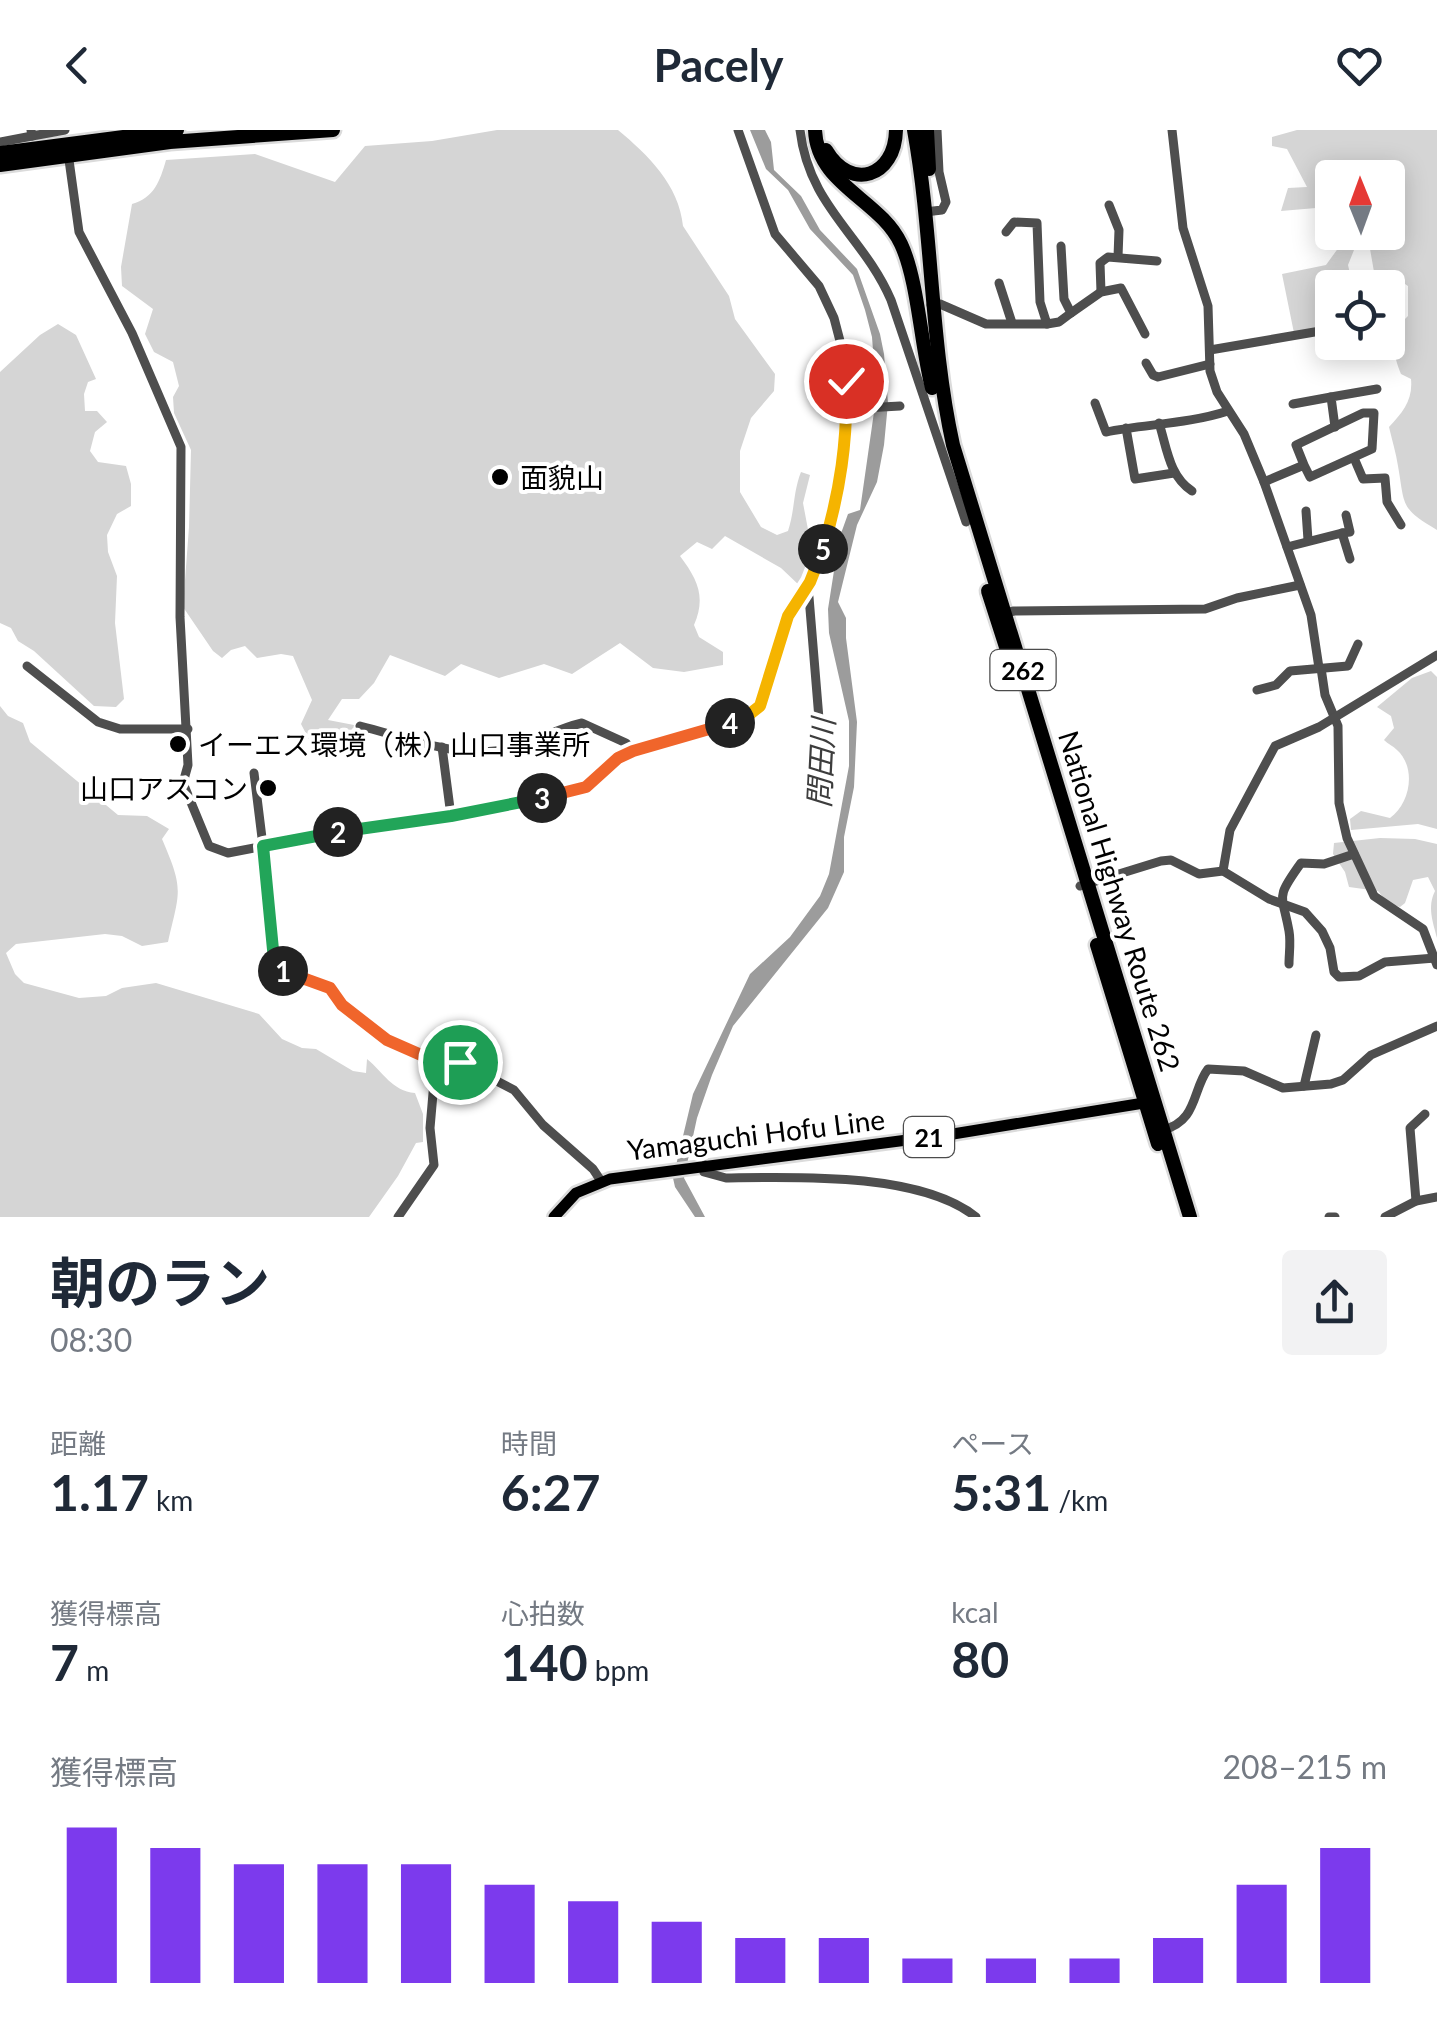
<!DOCTYPE html>
<html lang="ja">
<head>
<meta charset="utf-8">
<style>
	:root { --surface:#fff; --page:#f2f2f3; --text:#1f2937; --muted:#747a83; --accent:#7c3aed }
	body { margin:0; font-family:Lato,"Noto Sans JP",sans-serif; background:var(--page); color:var(--text); height:100vh; display:flex; flex-direction:column; font-size:38px; white-space:nowrap }
	* { box-sizing:border-box; margin:0 }
	p { font-size:32px; color:var(--muted) }
	.icon { flex:none; width:55px; height:55px; fill:none; stroke:currentColor; stroke-width:2; stroke-linecap:round; stroke-linejoin:round }
	.map { position:relative; height:1087px; overflow:hidden }
	.drawer { display:flex; flex-direction:column; background:var(--surface); flex:1 }
	.drawer>* { flex:none }
	.needle { width:65px; rotate:359deg }
	.controls { position:absolute; left:1315px; top:30px; display:grid; gap:20px }
	.controls a { display:grid; place-items:center; width:90px; height:90px; border-radius:10px; background:var(--surface); box-shadow:0 5px 25px #0003; font-size:50px }
	.pin { position:absolute; display:grid; place-items:center; width:85px; height:85px; color:#fff; margin:-42px; border:5px solid #fff; border-radius:50%; box-shadow:0 2px 10px #0007 }
	.km { position:absolute; width:50px; height:50px; margin:-25px; border-radius:50%; background:#222; color:#fff; font-size:28px; line-height:50px; text-align:center }
	.round { display:grid; place-items:center; flex:none; width:105px; height:105px; border-radius:10px; background:var(--page) }
	.headline { display:flex; align-items:center; justify-content:space-between; height:170px; padding:0 50px }
	h1 { font-size:55px; font-weight:700; line-height:75px }
	.figures { display:grid; grid-template-columns:repeat(3,1fr); gap:15px; height:170px; padding:10px 50px }
	.figures div { display:grid; align-content:center }
	.figures b { font-size:50px; font-weight:700 }
	.figures small { font-size:28px; font-weight:400 }
	.figures p { font-size:28px }
	.chart { height:280px; padding:20px 50px }
	.chart p { display:flex; justify-content:space-between }
	.chart svg { width:100%; height:180px; margin-top:10px; stroke:var(--accent); stroke-width:6 }
	header { display:flex; justify-content:space-between; align-items:center; height:130px; padding:0 50px; background:var(--surface); font-size:45px; font-weight:700 }
	.map>svg:first-child { display:block }
	.green { fill:#d5d5d5 }
	.water { fill:#9c9c9c }
	.lines { fill:none; stroke-linecap:round; stroke-linejoin:round }
	.major-casing { stroke:#dbdbdb; stroke-width:16 }
	.highway-casing { stroke:#dbdbdb; stroke-width:19 }
	.minor { stroke:#4e4e4e; stroke-width:9 }
	.major { stroke:#000; stroke-width:11 }
	.highway { stroke:#000; stroke-width:14 }
	.split-1-casing { stroke:#fff; stroke-width:20 }
	.split-2-casing { stroke:#fff; stroke-width:20 }
	.split-3-casing { stroke:#fff; stroke-width:20 }
	.split-4-casing { stroke:#fff; stroke-width:20 }
	.split-5-casing { stroke:#fff; stroke-width:20 }
	.split-6-casing { stroke:#fff; stroke-width:20 }
	.split-1 { stroke:#f0652b; stroke-width:12 }
	.split-2 { stroke:#22a559; stroke-width:12 }
	.split-3 { stroke:#22a559; stroke-width:12 }
	.split-4 { stroke:#f0652b; stroke-width:12 }
	.split-5 { stroke:#f5b400; stroke-width:12 }
	.split-6 { stroke:#f5b400; stroke-width:12 }
	.poi-dot { fill:#000; stroke:#fff; stroke-width:4 }
	.labels { text-anchor:middle; dominant-baseline:central; stroke-width:8; stroke-linejoin:round; paint-order:stroke }
	.shield { fill:#fff; stroke:#4c4c4c; stroke-width:2.5 }
	.shield-label { font-size:25px; font-weight:bold; fill:#000 }
	.poi-label { font-size:28px; fill:#000; stroke:#fff; text-anchor:start }
	.street-label { font-size:28px; fill:#000; stroke:#fff }
	.water-label { font-size:30px; font-style:italic; fill:#3d3d3d; stroke:#fff }
</style>
</head>
<body>
<header><svg class="icon" aria-label="back" viewBox="0 0 24 24"><path d="M15 5l-7 7 7 7"/></svg>Pacely<svg class="icon" aria-label="heart" viewBox="0 0 24 24"><path d="M12 20l-8-8c-3-5 5-10 8-4 3-6 11-1 8 4z"/></svg></header>
<div class="map">
<svg width="1437" height="1087" viewBox="0 0 1437 1087">
	<rect width="100%" height="100%" fill="#fff"/>
	<g class="green">
		<path d="M497,0H618C648,25 679,55 683,96L729,166L735,189L775,244L774,261L751,288L740,321V362L761,397L777,405L788,401C795,380 793,362 801,342L810,345L803,373L813,426L801,457L781,438L725,406L712,419L697,412L680,426C698,450 706,467 694,495L699,507L723,522V535L684,542L653,538L620,513L572,544L544,534L499,548L461,534L445,546L390,525L374,553L359,569H342L328,590L354,595C350,616 331,614 313,617L301,594L312,570L293,526L281,524L257,528L245,516L231,520L222,528L213,521L183,477L189,397L191,320L174,283L173,267L179,256L173,232L154,222L145,204L153,179L122,156L121,137L132,74C154,68 160,51 166,30L255,24L335,52L365,16L432,11Z"/>
		<path d="M1297,0H1437V400C1400,378 1405,376 1398,336C1396,323 1392,310 1389,297C1403,282 1413,270 1411,249L1401,244C1392,222 1389,203 1408,186V156L1399,150L1376,153L1370,119L1354,120L1348,135L1353,157L1332,158V196L1294,203L1282,144L1326,135L1339,117L1333,103L1388,102V48H1332V101L1316,78L1281,81L1288,58L1307,57L1287,19L1272,16V7Z"/>
		<polygon points="58,194 76,205 96,249 88,252 84,264 85,281 97,281 107,292 95,302 90,321 98,332 126,336 131,354 131,376 117,384 107,405 108,422 117,446 115,493 124,569 116,577 94,576 34,521 18,511 11,498 0,493 0,242 40,205"/>
		<path d="M1431,541L1437,547V699L1418,694L1351,700L1350,689L1361,681L1390,688C1410,674 1417,638 1397,620C1393,616 1388,614 1384,610L1394,598L1391,586L1377,577L1412,548Z"/>
		<path d="M0,576L8,586L23,593L30,612L118,685L147,686L169,699L162,709C184,760 180,760 168,812L142,816L122,806L105,804L16,814L6,823L15,844L24,853L79,868L106,866L122,858L156,853L259,884L282,909L302,918L316,919L353,941L366,943L367,929C383,942 392,961 415,963L423,984V1012L416,1013L398,1046L369,1087H0Z"/>
		<path d="M1380,708L1415,709L1437,714V808C1433,792 1427,777 1435,761L1428,747L1413,750L1405,773L1400,777L1388,773L1378,761L1349,757L1345,742L1333,724L1334,713Z"/>
	</g>
	<polygon class="water" points="750,0 765,0 771,12 774,40 801,66 820,100 857,139 880,204 884,224 888,273 884,315 877,352 857,395 838,472 846,488 846,508 857,592 854,657 844,707 844,742 828,778 733,896 712,945 697,988 684,1048 705,1087 695,1087 675,1057 673,1048 693,964 750,844 790,807 820,766 829,744 849,636 849,591 829,503 828,479 839,409 848,384 860,380 874,282 875,247 872,207 865,180 853,145 810,99 788,60 766,39"/>
	<g class="lines">
		<g class="major-casing">
			<polyline id="major" points="554,1087 576,1063 610,1049 953,1004 1150,972"/>
		</g>
		<g class="highway-casing">
			<g id="highway">
				<path d="M815,0C817,55 880,69 901,114C918,150 921,216 932,258"/>
				<path d="M914,0C933,105 930,211 953,315L1190,1087"/>
				<polyline points="927,0 929,39"/>
				<path d="M826,20C851,62 895,47 896,0"/>
				<polyline points="0,23 177,0"/>
				<polyline points="0,35 170,12 333,0"/>
				<polyline points="988,461 1006,517"/>
				<polyline points="1097,815 1158,1014"/>
			</g>
		</g>
		<g class="minor">
			<polyline points="31,0 32,6 65,0"/>
			<path d="M800,0C809,77 863,105 891,170L966,392"/>
			<polyline points="1172,0 1183,98 1208,176 1210,241 1217,262 1244,304 1264,352 1311,485 1319,538"/>
			<polyline points="0,12 32,6"/>
			<polyline points="69,30 79,102 132,203 181,317 180,487 188,635 183,653 209,716 228,723 379,694 451,686 572,662 598,650 626,624 736,592 760,576 788,486 816,441 836,375 845,325 847,279 840,211 834,188 819,156 775,104 738,0"/>
			<polyline points="1109,75 1119,100 1118,127"/>
			<polyline points="925,82 942,80 946,72 939,42 937,0"/>
			<polyline points="1006,102 1014,92 1037,93 1040,172 1047,194 1059,192 1071,183 1064,169 1061,116"/>
			<polyline points="999,153 1012,193"/>
			<polyline points="1101,162 1100,133 1108,127 1157,131"/>
			<polyline points="931,175 940,174 986,194 1047,194"/>
			<polyline points="1071,183 1101,162 1121,158 1145,204"/>
			<polyline points="1210,220 1332,199"/>
			<polyline points="1146,233 1153,245 1158,247 1210,234"/>
			<path d="M1095,273L1106,302C1146,294 1188,294 1228,281"/>
			<polyline points="1293,274 1331,267"/>
			<polyline points="847,279 900,276"/>
			<path d="M1159,293C1167,318 1169,346 1192,361"/>
			<polyline points="1335,297 1331,267 1377,259"/>
			<polyline points="1126,298 1135,349 1174,343"/>
			<polyline points="1354,328 1363,349 1385,348 1387,372 1401,395"/>
			<polyline points="1264,352 1304,335 1296,315 1363,283 1374,283 1372,319 1310,347 1304,335"/>
			<polyline points="1306,381 1308,410"/>
			<polyline points="1342,403 1350,402 1346,385"/>
			<polyline points="1287,417 1342,403 1350,429"/>
			<polyline points="804,462 809,467 820,601"/>
			<polyline points="1001,484 1014,481 1205,479 1237,468 1300,455"/>
			<polyline points="27,536 98,592 120,599 188,599"/>
			<polyline points="1321,538 1325,565 1338,596 1339,673 1347,708 1374,766 1423,799 1437,835"/>
			<polyline points="1257,560 1276,555 1290,541 1348,536 1358,514"/>
			<path d="M360,596C405,607 461,630 508,619C533,613 556,599 582,593L626,613L633,621"/>
			<polyline points="442,617 451,686"/>
			<polyline points="254,643 278,838 330,858 342,875 387,910 428,928 460,932 514,960 543,995 593,1039 601,1051"/>
			<polyline points="1223,741 1230,700 1275,616 1319,597 1437,525"/>
			<polyline points="1080,756 1161,731 1171,730 1199,744 1223,741 1269,769 1305,782 1322,801 1330,818 1334,842 1339,847 1359,846 1385,832 1435,828"/>
			<path d="M1289,834C1289,824 1291,812 1289,801C1282,763 1275,769 1301,733L1324,734L1354,724"/>
			<polyline points="1304,956 1316,905"/>
			<path d="M1163,1000C1198,991 1192,960 1208,939L1244,941L1283,958L1331,954L1343,950L1371,925L1437,896"/>
			<path d="M705,1035L704,1042L726,1048C795,1047 920,1042 976,1087"/>
			<polyline points="1416,1071 1410,998 1425,984"/>
			<polyline points="398,1087 434,1035 430,998 436,929"/>
			<polyline points="1329,1087 1335,1087"/>
			<polyline points="1385,1087 1416,1071 1437,1067"/>
		</g>
		<use href="#major" class="major"/>
		<use href="#highway" class="highway"/>
	</g>
	<g class="lines">
		<g class="split-1-casing">
			<polyline id="split-1" points="283,841 330,858 342,875 387,910 428,928 460,932"/>
		</g>
		<g class="split-2-casing">
			<polyline id="split-2" points="283,841 278,838 274,830 263,716 338,702"/>
		</g>
		<g class="split-3-casing">
			<polyline id="split-3" points="338,702 451,686 542,668"/>
		</g>
		<g class="split-4-casing">
			<polyline id="split-4" points="542,668 586,657 618,628 633,621 730,593"/>
		</g>
		<g class="split-5-casing">
			<polyline id="split-5" points="730,593 746,587 760,576 788,486 810,452 823,419"/>
		</g>
		<g class="split-6-casing">
			<path id="split-6" d="M823,419C840,362 848,310 846,251"/>
		</g>
		<use href="#split-1" class="split-1"/>
		<use href="#split-2" class="split-2"/>
		<use href="#split-3" class="split-3"/>
		<use href="#split-4" class="split-4"/>
		<use href="#split-5" class="split-5"/>
		<use href="#split-6" class="split-6"/>
	</g>
	<g class="poi-dot">
		<circle cx="500" cy="347" r="10"/>
		<circle cx="178" cy="614" r="10"/>
		<circle cx="268" cy="658" r="10"/>
	</g>
	<g class="labels">
		<g class="shield">
			<rect x="990.5" y="520" width="65" height="40" rx="8"/>
			<rect x="904" y="987" width="50" height="40" rx="8"/>
		</g>
		<g class="shield-label">
			<text x="1023" y="540">262</text>
			<text x="929" y="1007">21</text>
		</g>
		<g class="poi-label">
			<text x="520" y="347">面貌山</text>
			<text x="198" y="614">イーエス環境（株）山口事業所</text>
			<text x="248" y="658" text-anchor="end">山口アスコン</text>
		</g>
		<g class="street-label">
			<text transform="translate(1120 771) rotate(73)">National Highway Route 262</text>
			<text transform="translate(756 1004) rotate(-7)">Yamaguchi Hofu Line</text>
		</g>
		<g class="water-label">
			<text transform="translate(820 633) rotate(-87)">問田川</text>
		</g>
	</g>
</svg>
<div class="controls">
<a><svg class="needle" viewBox="-14 -14 28 28"><path d="M0-13l5 13h-10z" fill="#e53935"/><path d="M0 13l5-13h-10z" fill="#747a83"/></svg></a>
<a><svg class="icon" aria-label="locate" viewBox="0 0 24 24"><circle cx="12" cy="12" r="6"/><path d="M12 2v4M12 18v4M2 12h4M18 12h4"/></svg></a>
</div>
<div class="pin" style="left:460px;top:932px;background:#1e9e55"><svg class="icon" aria-label="arrive" viewBox="0 0 24 24"><path d="M6 21V4h12l-3 4 3 4H6"/></svg></div>
<div class="pin" style="left:846px;top:251px;background:#d93025"><svg class="icon" aria-label="check" viewBox="0 0 24 24"><path d="M5 12l5 5 9-10"/></svg></div>
<b class="km" style="left:283px;top:841px">1</b>
<b class="km" style="left:338px;top:702px">2</b>
<b class="km" style="left:542px;top:668px">3</b>
<b class="km" style="left:730px;top:593px">4</b>
<b class="km" style="left:823px;top:419px">5</b>
</div>
<section class="drawer">
<div class="headline"><div><h1>朝のラン</h1><p>08:30</p></div><a class="round"><svg class="icon" aria-label="share" viewBox="0 0 24 24"><path d="M12 15V3M7 8l5-5 5 5M5 13v7h14v-7"/></svg></a></div>
<div class="figures">
<div><p>距離</p><b>1.17<small> km</small></b></div>
<div><p>時間</p><b>6:27</b></div>
<div><p>ペース</p><b>5:31<small> /km</small></b></div>
</div>
<div class="figures">
<div><p>獲得標高</p><b>7<small> m</small></b></div>
<div><p>心拍数</p><b>140<small> bpm</small></b></div>
<div><p>kcal</p><b>80</b></div>
</div>
<div class="chart"><p><span>獲得標高</span>208–215 m</p>
<svg viewBox="0 0 160 44" preserveAspectRatio="none"><path d="M5 44V6M15 44V11M25 44V15M35 44V15M45 44V15M55 44V20M65 44V24M75 44V29M85 44V33M95 44V33M105 44V38M115 44V38M125 44V38M135 44V33M145 44V20M155 44V11"/></svg>
</div>
</section>
</body>
</html>
